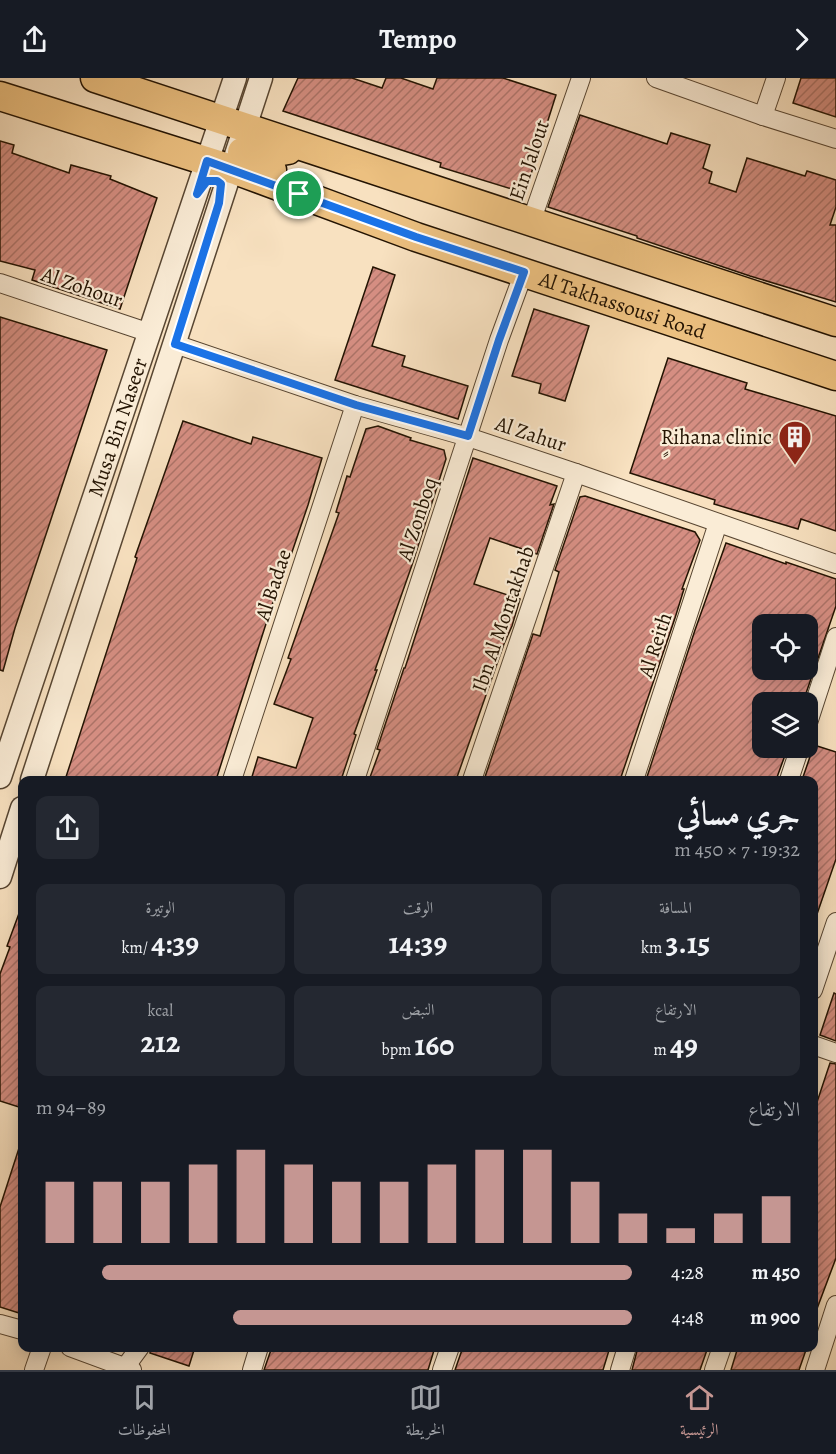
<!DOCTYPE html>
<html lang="ar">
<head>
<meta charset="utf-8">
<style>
	:root { --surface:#171b24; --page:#242831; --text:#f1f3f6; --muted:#9ea1a6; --line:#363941; --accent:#c59692 }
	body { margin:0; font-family:Alegreya,Amiri,serif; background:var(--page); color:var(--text); direction:rtl; height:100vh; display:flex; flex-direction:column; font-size:22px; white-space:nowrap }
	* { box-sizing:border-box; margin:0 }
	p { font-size:20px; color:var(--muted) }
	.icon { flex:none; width:33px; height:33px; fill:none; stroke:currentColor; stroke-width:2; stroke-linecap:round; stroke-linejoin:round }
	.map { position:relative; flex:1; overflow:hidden; direction:ltr }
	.details { position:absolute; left:18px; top:698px; width:800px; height:576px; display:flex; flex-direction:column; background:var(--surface); border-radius:12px; box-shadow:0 3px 15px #0003; direction:rtl }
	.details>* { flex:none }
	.tools { position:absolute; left:752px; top:536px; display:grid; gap:12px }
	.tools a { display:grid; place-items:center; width:66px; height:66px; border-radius:12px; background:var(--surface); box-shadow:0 3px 15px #0003; font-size:30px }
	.pin { position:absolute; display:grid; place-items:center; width:51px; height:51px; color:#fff; margin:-26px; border:3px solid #fff; border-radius:50%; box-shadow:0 2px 6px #0007 }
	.round { display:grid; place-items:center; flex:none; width:63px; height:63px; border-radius:12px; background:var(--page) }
	.summary { display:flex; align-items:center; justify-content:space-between; height:102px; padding:0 18px }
	h1 { font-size:33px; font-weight:700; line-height:45px }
	.metrics { display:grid; grid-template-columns:repeat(3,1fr); gap:9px; height:102px; padding:6px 18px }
	.metrics div { display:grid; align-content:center; border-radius:12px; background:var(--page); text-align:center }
	.metrics b { font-size:30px; font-weight:700 }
	.metrics small { font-size:16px; font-weight:400 }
	.metrics p { font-size:16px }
	.chart { height:168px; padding:12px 18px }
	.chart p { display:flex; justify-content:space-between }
	.chart svg { width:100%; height:108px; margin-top:6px; stroke:var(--accent); stroke-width:6 }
	ul { padding:0 18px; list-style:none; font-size:20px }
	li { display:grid; grid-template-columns:96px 72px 1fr; align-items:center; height:45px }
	li i { height:15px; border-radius:8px; background:var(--accent) }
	header { display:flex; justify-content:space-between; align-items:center; height:78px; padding:0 18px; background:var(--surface); font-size:27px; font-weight:700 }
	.menu { display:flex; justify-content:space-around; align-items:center; height:84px; border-top:2px solid var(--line); background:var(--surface); font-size:16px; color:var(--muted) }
	.menu a { display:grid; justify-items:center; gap:3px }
	.menu .on { color:var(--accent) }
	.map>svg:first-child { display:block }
	.building { fill:url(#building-hatch); stroke:#231302; stroke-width:1.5; fill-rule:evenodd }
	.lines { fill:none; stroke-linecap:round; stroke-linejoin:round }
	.minor-casing { stroke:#584632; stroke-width:20 }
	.tertiary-casing { stroke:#584632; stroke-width:25 }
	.primary-casing { stroke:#231302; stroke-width:31 }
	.minor { stroke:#faecd6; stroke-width:18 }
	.tertiary { stroke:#faecd6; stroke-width:22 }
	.primary { stroke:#ecc080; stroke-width:28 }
	.route-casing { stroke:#fff; stroke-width:12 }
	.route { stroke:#1a73e8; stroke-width:8 }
	.labels { text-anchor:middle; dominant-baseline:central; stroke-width:4.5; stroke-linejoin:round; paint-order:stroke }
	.street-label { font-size:21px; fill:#231302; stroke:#faecd6 }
	.poi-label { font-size:21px; fill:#231302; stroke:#faecd6; text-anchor:end }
</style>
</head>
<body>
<header><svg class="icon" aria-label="forward" viewBox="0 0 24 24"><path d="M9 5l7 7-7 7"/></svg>Tempo<svg class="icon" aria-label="share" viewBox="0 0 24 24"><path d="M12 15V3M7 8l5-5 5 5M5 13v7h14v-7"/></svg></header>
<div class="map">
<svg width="836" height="1292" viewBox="0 0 836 1292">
	<defs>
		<pattern id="building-hatch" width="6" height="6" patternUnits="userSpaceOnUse" patternTransform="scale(1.5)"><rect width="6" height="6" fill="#d58e82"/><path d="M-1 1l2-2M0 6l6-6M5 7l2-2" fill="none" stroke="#ac7368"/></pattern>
	</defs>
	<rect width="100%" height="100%" fill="#f8e1c0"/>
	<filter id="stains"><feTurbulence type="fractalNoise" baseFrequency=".00333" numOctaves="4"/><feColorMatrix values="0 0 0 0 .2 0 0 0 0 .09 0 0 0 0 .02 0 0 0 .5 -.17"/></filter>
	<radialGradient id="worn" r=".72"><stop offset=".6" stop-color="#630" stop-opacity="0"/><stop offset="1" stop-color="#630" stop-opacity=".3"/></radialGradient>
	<g class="building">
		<polygon points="298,0 352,0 382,10 386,0 401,0 433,11 437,0 503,0 556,17 525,115 440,89 441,85 283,33"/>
		<polygon points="801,0 836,0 836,39 793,25"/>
		<polygon points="580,37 667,66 671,55 710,67 703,90 712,94 709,105 736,114 747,80 805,98 807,93 836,102 836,129 830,147 836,147 836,224 750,198 637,160 637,158 548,129"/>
		<polygon points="0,63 14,67 12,75 69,95 71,87 111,98 110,101 157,120 120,231 32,202 35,192 0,183"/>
		<polygon points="373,189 395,197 372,268 405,278 402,288 468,308 458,341 335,302"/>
		<polygon points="534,231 589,248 565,323 539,315 541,306 512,298"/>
		<polygon points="0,239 107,272 15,550 3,593 0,592"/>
		<polygon points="668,280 747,305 745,311 836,338 836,453 801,441 798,451 714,426 715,422 630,395"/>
		<polygon points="183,343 251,366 253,359 322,380 308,427 291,477 288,477 216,702 65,702 137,480 135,479"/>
		<polygon points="378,348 411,360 410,362 444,372 446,381 412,487 375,592 377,592 354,656 356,657 341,702 251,702 258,679 296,690 313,640 274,626 291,581 288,580 339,435 336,434 347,398 350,399 366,351"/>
		<polygon points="473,380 557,408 550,427 554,426 537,476 490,460 474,506 520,521 512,548 504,566 456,702 369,702 380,672 377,671 404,590 405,590"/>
		<polygon points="585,418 695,454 700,462 682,511 684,511 675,540 620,702 484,702 533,556 540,558 559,494 555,492 580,419"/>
		<path d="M726,465L786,486V484L836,501V528L803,624H762V669H788L776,702H646L695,552ZM762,546H807V591H762Z"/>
		<polygon points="814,667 836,674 836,781 815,842 813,841 813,702 802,702"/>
		<polygon points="21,830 22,830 22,1030 0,1023 0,896 10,869 7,868"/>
		<polygon points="834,915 836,916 836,963 820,957"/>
		<polygon points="830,985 836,986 836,1180 815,1236 813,1236 813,1036"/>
		<polygon points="20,1067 22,1068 22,1236 0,1229 0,1129"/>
		<polygon points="151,1269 195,1269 189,1288 150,1275"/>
		<polygon points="272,1269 435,1269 428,1292 264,1292"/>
		<polygon points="463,1269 610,1269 603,1292 455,1292"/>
		<polygon points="638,1269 708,1269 700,1292 632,1292"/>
		<polygon points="738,1269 807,1269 799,1292 731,1292"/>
	</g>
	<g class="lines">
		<g class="minor-casing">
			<g id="minor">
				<polyline points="656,0 763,38 836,61"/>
				<polyline points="763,38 776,0"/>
				<polyline points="531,144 581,0"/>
				<polyline points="0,205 150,255"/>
				<polyline points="175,266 355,327 468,359 576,395 836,486"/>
				<polyline points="807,648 836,559"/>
				<polyline points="232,702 355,327"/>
				<polyline points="355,702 499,262 524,194"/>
				<polyline points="472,702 576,395"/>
				<polyline points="634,702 718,445"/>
				<polyline points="789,702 800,669"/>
				<polyline points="813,912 836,844"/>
				<polyline points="813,967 836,975"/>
				<polyline points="0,1246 22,1252"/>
				<polyline points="70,1269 132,1292"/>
				<polyline points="34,1292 42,1269"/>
				<polyline points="123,1292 140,1269"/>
				<polyline points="252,1292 259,1269"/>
				<polyline points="442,1292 450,1269"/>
				<polyline points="620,1292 627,1269"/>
				<polyline points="714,1292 722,1269"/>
				<polyline points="815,1292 836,1227"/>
			</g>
		</g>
		<g class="tertiary-casing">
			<g id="tertiary">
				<path id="s1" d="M0,699L235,0"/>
				<polyline points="32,702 261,0"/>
				<polyline points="0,799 22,730"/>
			</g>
		</g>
		<g class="primary-casing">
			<g id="primary">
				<polyline points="95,0 836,244"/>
				<path id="s2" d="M0,18L238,93L416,159L836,298"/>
				<polyline points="272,92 243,80 242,74 252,71 270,75 288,72"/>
			</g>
		</g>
		<use href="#minor" class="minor"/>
		<use href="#tertiary" class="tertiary"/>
		<use href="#primary" class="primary"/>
	</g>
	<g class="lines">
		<g class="route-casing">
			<polygon id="route" points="207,83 416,159 524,194 499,262 468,358 356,327 175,266 219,125 221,106 217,103 207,103 197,116"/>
		</g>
		<use href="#route" class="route"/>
	</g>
	<defs>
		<g id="building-pin" transform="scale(1.725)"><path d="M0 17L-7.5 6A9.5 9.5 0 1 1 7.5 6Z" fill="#8f2418" stroke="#faecd6"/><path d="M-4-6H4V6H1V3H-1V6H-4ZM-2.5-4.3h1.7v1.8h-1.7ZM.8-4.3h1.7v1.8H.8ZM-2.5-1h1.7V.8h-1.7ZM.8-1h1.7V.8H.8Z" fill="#fff"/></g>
	</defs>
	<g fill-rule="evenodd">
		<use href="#building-pin" x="795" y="359"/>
	</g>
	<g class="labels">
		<g class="street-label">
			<text transform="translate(529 82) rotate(-71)">Ein Jalout</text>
			<text transform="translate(82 209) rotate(19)">Al Zohour</text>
			<text stroke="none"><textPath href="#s2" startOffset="657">Al Takhassousi Road</textPath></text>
			<text stroke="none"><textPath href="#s1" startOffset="369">Musa Bin Naseer</textPath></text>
			<text transform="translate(531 356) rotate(18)">Al Zahur</text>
			<text transform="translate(417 441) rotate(-72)">Al Zonboq</text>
			<text transform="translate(273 507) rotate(-72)">Al Badae</text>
			<text transform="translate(503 541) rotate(-71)">Ibn Al Montakhab</text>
			<text transform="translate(655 567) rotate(-72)">Al Reith</text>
		</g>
		<g class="poi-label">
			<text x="772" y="359">ٍRihana clinic</text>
		</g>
	</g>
	<rect width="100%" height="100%" filter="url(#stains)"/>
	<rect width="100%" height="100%" fill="url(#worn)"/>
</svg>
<div class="tools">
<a><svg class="icon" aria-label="locate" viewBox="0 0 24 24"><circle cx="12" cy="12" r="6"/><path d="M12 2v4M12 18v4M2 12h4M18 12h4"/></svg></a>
<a><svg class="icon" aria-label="layers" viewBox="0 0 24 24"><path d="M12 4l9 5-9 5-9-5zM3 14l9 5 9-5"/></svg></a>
</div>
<div class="pin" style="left:299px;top:116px;background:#1e9e55"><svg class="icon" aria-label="arrive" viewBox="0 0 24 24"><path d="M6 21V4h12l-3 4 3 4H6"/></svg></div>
<section class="details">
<div class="summary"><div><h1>جري مسائي</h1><p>19:32 · 7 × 450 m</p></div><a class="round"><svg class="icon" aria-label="share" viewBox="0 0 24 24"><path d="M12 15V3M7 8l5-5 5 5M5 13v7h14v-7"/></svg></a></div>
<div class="metrics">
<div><p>المسافة</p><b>3.15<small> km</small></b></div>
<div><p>الوقت</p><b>14:39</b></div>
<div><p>الوتيرة</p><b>4:39<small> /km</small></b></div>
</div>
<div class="metrics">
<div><p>الارتفاع</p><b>49<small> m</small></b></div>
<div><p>النبض</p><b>160<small> bpm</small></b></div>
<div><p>kcal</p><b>212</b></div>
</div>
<div class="chart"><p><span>الارتفاع</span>89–94 m</p>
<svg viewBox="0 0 160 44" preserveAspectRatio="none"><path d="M5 44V19M15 44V19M25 44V19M35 44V12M45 44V6M55 44V12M65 44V19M75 44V19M85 44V12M95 44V6M105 44V6M115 44V19M125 44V32M135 44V38M145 44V32M155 44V25"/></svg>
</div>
<ul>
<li><b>450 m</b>4:28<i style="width:89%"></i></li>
<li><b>900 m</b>4:48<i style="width:67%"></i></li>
</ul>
</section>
</div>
<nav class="menu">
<a class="on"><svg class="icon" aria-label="home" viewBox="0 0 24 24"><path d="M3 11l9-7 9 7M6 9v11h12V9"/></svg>الرئيسية</a>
<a><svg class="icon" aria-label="map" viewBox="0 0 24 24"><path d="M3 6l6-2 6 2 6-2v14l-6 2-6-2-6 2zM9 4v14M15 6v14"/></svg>الخريطة</a>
<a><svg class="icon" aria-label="saved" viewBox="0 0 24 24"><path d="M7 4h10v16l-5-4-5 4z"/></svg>المحفوظات</a>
</nav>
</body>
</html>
